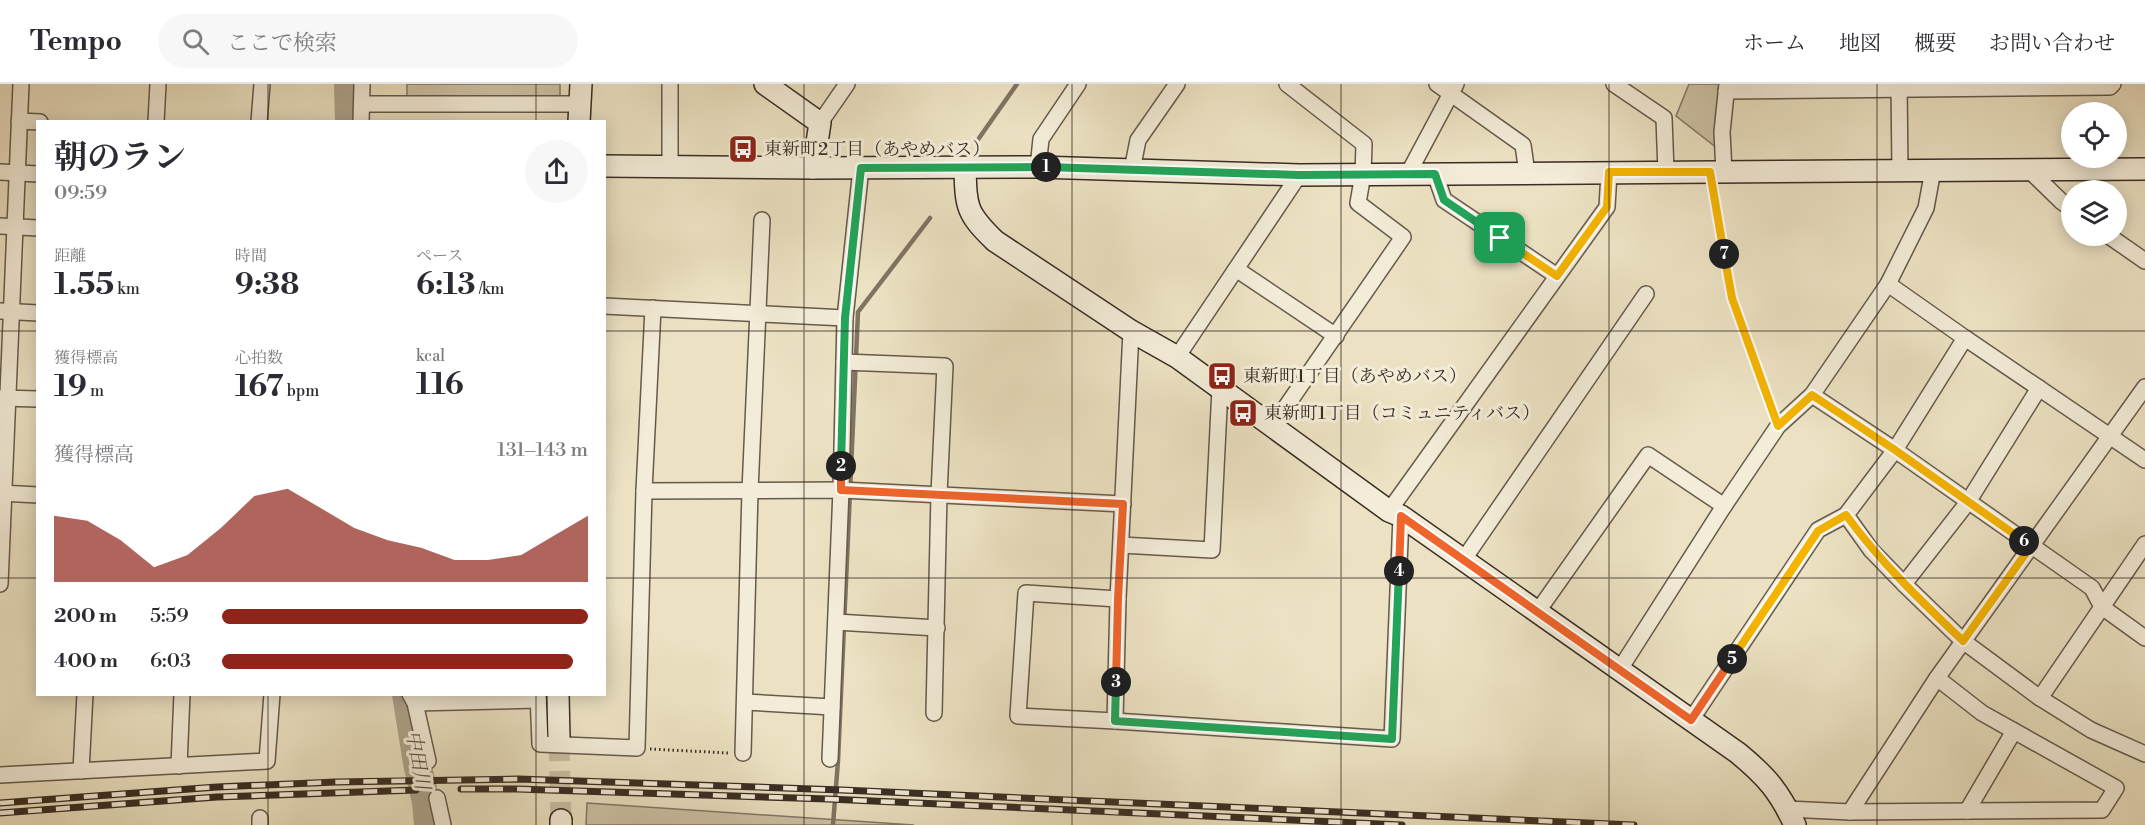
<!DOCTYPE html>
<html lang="ja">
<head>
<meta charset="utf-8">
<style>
	:root { --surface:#fff; --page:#f7f7f7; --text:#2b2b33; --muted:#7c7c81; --line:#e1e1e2; --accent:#8f2418 }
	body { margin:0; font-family:"Libre Bodoni","Noto Serif JP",serif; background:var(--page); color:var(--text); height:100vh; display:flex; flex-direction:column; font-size:22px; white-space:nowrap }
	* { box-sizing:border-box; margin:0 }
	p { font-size:20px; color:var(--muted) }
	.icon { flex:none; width:33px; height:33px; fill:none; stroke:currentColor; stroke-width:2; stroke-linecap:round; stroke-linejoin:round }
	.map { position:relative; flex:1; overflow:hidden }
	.side { position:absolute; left:36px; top:36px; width:570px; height:576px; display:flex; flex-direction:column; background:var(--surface); border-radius:0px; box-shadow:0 3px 15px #0003 }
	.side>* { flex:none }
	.buttons { position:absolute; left:2061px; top:18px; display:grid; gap:12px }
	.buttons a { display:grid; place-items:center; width:66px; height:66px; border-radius:50%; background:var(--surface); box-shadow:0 3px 15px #0003; font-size:30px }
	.pin { position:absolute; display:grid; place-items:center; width:51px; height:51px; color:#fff; margin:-26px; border-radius:12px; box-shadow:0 3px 9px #0006 }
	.km { position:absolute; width:30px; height:30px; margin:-15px; border-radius:50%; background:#222; color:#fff; font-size:16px; line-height:30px; text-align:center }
	.round { display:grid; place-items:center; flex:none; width:63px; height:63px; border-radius:32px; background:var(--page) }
	.head { display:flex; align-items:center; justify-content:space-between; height:102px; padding:0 18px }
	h1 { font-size:33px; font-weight:700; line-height:45px }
	.metrics { display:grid; grid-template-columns:repeat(3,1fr); gap:9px; height:102px; padding:6px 18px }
	.metrics div { display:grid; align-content:center }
	.metrics b { font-size:30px; font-weight:700 }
	.metrics small { font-size:16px; font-weight:400 }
	.metrics p { font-size:16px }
	.chart { height:168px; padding:12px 18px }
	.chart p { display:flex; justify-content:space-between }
	.chart svg { width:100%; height:108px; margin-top:6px; fill:var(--accent); opacity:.7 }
	ul { padding:0 18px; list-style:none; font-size:20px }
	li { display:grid; grid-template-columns:96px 72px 1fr; align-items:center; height:45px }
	li i { height:15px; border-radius:8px; background:var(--accent) }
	header { display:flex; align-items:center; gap:36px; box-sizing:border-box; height:84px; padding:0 30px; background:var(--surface); border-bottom:2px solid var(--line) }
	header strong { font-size:28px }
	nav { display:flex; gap:33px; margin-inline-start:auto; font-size:21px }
	.search { width:420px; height:54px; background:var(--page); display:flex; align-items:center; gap:15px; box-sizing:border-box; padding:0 21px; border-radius:33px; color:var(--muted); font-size:22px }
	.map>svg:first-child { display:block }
	.green { fill:#cec3a8; stroke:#847866; stroke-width:1.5 }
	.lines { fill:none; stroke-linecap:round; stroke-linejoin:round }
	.stream { stroke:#807463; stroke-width:4.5 }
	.river { stroke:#afa48d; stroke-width:28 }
	.secondary-tunnel { stroke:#c8bea3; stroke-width:21; stroke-dasharray:21 10; stroke-linecap:butt }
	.street-casing { stroke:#665a4c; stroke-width:18 }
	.secondary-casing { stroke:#392d24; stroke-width:24 }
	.path { stroke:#392d24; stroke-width:3; stroke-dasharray:1.5 3; stroke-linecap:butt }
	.street { stroke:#f3ecd8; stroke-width:15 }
	.secondary { stroke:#f3ecd8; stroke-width:21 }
	.rail-casing { stroke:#392d24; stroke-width:7 }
	.rail { stroke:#f3ecd8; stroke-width:4.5; stroke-dasharray:14; stroke-linecap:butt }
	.split-1-casing { stroke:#fff; stroke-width:12 }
	.split-2-casing { stroke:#fff; stroke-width:12 }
	.split-3-casing { stroke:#fff; stroke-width:12 }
	.split-4-casing { stroke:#fff; stroke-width:12 }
	.split-5-casing { stroke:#fff; stroke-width:12 }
	.split-6-casing { stroke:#fff; stroke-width:12 }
	.split-7-casing { stroke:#fff; stroke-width:12 }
	.split-8-casing { stroke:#fff; stroke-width:12 }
	.split-1 { stroke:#22a559; stroke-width:8 }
	.split-2 { stroke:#22a559; stroke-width:8 }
	.split-3 { stroke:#f0652b; stroke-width:8 }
	.split-4 { stroke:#22a559; stroke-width:8 }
	.split-5 { stroke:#f0652b; stroke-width:8 }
	.split-6 { stroke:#f5b400; stroke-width:8 }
	.split-7 { stroke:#f5b400; stroke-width:8 }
	.split-8 { stroke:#f5b400; stroke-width:8 }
	.grid { fill:none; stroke:#392d24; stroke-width:1.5; stroke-opacity:0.55 }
	.labels { text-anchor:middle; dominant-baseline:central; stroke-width:6; stroke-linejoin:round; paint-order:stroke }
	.poi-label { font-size:18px; fill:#392d24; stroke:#f3ecd8; text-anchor:start }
	.water-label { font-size:20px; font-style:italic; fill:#5c5144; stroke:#f3ecd8 }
</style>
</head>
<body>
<header>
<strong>Tempo</strong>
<div class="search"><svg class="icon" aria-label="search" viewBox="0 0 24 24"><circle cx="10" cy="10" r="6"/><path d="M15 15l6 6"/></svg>ここで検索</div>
<nav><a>ホーム</a><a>地図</a><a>概要</a><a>お問い合わせ</a></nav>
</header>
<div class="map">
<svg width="2145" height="741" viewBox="0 0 2145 741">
	<rect width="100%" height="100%" fill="#ece2c3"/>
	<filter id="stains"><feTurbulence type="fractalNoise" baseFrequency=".00333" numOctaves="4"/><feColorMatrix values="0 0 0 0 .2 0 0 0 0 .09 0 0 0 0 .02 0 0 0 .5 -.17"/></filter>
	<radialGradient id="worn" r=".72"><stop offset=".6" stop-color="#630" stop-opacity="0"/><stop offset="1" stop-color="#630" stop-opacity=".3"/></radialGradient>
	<g class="green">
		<polygon points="407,0 560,0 560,13 407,14"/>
		<polygon points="1689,0 1719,0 1717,64 1676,32"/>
		<polygon points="587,719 914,741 586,741"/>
	</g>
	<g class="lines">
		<g class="stream">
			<polyline points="977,57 1017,0"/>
			<polyline points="833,741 838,677 858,228 930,134"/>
		</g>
		<g class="river">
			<polyline points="348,0 349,38"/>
			<polyline points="406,610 417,679 426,718 428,741"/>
		</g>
		<polyline class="secondary-tunnel" points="559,656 561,736"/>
		<g class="street-casing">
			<g id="street">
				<polyline points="1437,0 1523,61 1527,89"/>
				<polyline points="1614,0 1664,34 1666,88"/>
				<polyline points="1899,0 1900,87"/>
				<polyline points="1726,7 2110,3 2113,0"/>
				<polyline points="362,20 579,20"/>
				<polyline points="19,37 40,38"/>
				<polyline points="156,38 158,0"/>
				<polyline points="259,38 262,0"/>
				<polyline points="361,38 362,0"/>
				<polyline points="820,39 847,0"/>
				<polyline points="1038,83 1041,55 1078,0"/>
				<polyline points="670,84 670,0"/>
				<polyline points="1132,86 1138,56 1177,0"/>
				<polyline points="2029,86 2062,118 2072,125"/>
				<polyline points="0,88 38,90"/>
				<polyline points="1724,88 1722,48 1727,0"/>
				<polyline points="1408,90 1456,0"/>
				<polyline points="1435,90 1444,116 1557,192"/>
				<polyline points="0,142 38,144"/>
				<polyline points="2109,152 2145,177"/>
				<polyline points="1236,185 1336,252"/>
				<polyline points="1888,200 1965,254"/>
				<polyline points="604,222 845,234"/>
				<polyline points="0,227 38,229"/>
				<polyline points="1177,273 1299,91"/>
				<polyline points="844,278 945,282 939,410 934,629"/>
				<polyline points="1812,311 1895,366 2092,504 2102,523 2145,554"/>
				<polyline points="0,314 38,315"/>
				<polyline points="1272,343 1403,153 1358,119 1363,90 1364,60 1287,0"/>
				<polyline points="2145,376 1965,254 1895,366 1846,431 1871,466 1904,500 1963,557 2040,614 2091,646 2145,670"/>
				<polyline points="644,407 841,406 1123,420"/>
				<polyline points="0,409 38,411"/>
				<polyline points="1389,427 1607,123 1609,89"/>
				<polyline points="1121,461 1212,466 1220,304"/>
				<polyline points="1464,475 1646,210"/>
				<polyline points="0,500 21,0"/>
				<polyline points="1904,500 1968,418 2039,304"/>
				<polyline points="1118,515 1026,509 1018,632 1115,637 1392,655 1401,432"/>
				<polyline points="1538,527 1648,371 1724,422"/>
				<polyline points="836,538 937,544"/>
				<polyline points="1620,585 1724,422 1778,342 1812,311 1888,200 1926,124 1933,86"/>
				<polyline points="410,610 415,619 428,677"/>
				<polyline points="538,610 540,660 637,664 644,407 653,224"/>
				<polyline points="2040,614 2145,460"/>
				<polyline points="745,618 832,623"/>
				<polyline points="415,619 538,616"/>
				<polyline points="1691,636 1818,446 1846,431"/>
				<polyline points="1115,637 1118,515 1131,247"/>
				<polyline points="743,669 750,407 762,136"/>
				<polyline points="830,675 841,406 845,234 861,84"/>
				<polyline points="179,682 182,610"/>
				<polyline points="81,687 85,610"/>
				<polyline points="0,691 267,677 272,610"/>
				<polyline points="437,714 443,741"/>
				<polyline points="1787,725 1850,728 2102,726 2116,704 1982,629 1937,594"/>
				<polyline points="1967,727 2014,647"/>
				<polyline points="1850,728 1937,594 2145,303"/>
				<polyline points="260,741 260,734"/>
			</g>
		</g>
		<g class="secondary-casing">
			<g id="secondary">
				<polyline points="765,0 820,39 813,84"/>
				<polyline points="579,38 581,0"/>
				<polyline points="604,82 813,84 1038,83 1299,91 2145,85"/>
				<path d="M965,84C966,123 966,129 995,157L1131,247L1177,273L1389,427L1401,432L1738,669C1767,693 1779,707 1795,741"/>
				<polyline points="558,610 559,656"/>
				<polyline points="561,736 561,741"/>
			</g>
		</g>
		<g class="path">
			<polyline points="1713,107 1732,214 1773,328"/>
			<polyline points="650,665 728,669"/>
		</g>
		<use href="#street" class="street"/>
		<use href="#secondary" class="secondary"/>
		<g class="rail-casing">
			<g id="rail">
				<polyline points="461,705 517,705 828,715 1402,741"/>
				<polyline points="0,719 217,703 336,698 518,695 842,706 1634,741"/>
				<polyline points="0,729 217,713 416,706"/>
			</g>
		</g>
		<use href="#rail" class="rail"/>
	</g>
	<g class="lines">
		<g class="split-1-casing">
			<polyline id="split-1" points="1046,83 1299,91 1435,90 1444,116 1500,154"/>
		</g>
		<g class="split-2-casing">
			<polyline id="split-2" points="841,382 845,234 861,84 1046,83"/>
		</g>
		<g class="split-3-casing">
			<polyline id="split-3" points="841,382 841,406 1123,420 1118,515 1116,598"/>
		</g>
		<g class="split-4-casing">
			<polyline id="split-4" points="1116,598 1115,637 1392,655 1399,487"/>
		</g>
		<g class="split-5-casing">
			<polyline id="split-5" points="1399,487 1401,432 1691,636 1732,575"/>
		</g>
		<g class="split-6-casing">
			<path id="split-6" d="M1732,575L1818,447L1846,431C1881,479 1920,516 1963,557L2031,462L2024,457"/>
		</g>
		<g class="split-7-casing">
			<polyline id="split-7" points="1724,170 1732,214 1778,342 1812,311 1895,366 2024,457"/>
		</g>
		<g class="split-8-casing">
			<polyline id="split-8" points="1500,154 1557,192 1607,123 1609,88 1710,88 1724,170"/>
		</g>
		<use href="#split-1" class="split-1"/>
		<use href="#split-2" class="split-2"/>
		<use href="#split-3" class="split-3"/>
		<use href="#split-4" class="split-4"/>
		<use href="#split-5" class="split-5"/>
		<use href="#split-6" class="split-6"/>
		<use href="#split-7" class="split-7"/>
		<use href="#split-8" class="split-8"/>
	</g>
	<path class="grid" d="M268,0V38M536,0V38M804,0V741M1072,0V741M1341,0V741M1609,0V741M1877,0V741M0,247H38M604,247H2145M0,494H38M604,494H2145M268,610V741M536,610V741"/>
	<defs>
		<g id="bus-square" transform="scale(1.5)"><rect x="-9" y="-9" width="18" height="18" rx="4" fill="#8f2418" stroke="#f3ecd8"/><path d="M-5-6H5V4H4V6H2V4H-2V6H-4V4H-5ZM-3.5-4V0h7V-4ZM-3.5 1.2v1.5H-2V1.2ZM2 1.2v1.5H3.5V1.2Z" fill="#fff"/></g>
	</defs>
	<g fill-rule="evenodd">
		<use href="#bus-square" x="743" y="65"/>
		<use href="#bus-square" x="1222" y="292"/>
		<use href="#bus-square" x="1243" y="329"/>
	</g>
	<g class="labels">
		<g class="poi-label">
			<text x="764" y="65">東新町2丁目（あやめバス）</text>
			<text x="1243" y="292">東新町1丁目（あやめバス）</text>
			<text x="1264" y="329">東新町1丁目（コミュニティバス）</text>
		</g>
		<g class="water-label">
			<text transform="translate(417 676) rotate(80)">中田川</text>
		</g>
	</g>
	<rect width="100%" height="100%" filter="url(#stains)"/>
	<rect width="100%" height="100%" fill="url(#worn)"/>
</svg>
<div class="buttons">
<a><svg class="icon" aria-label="locate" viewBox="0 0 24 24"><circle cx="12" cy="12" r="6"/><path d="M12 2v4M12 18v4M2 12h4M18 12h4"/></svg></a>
<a><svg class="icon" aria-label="layers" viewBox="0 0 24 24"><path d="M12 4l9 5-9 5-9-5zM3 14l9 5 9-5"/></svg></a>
</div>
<div class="pin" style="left:1500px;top:154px;background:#1e9e55"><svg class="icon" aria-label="arrive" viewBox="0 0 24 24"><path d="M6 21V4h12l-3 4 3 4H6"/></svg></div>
<b class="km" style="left:1046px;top:83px">1</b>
<b class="km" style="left:841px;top:382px">2</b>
<b class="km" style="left:1116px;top:598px">3</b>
<b class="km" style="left:1399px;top:487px">4</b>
<b class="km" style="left:1732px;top:575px">5</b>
<b class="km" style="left:2024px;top:457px">6</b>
<b class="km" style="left:1724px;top:170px">7</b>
<section class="side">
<div class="head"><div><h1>朝のラン</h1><p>09:59</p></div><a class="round"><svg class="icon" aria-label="share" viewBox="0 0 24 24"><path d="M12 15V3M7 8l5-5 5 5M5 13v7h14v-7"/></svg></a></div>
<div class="metrics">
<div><p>距離</p><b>1.55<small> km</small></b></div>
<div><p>時間</p><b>9:38</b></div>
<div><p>ペース</p><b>6:13<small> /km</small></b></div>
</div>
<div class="metrics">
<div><p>獲得標高</p><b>19<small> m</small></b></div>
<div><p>心拍数</p><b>167<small> bpm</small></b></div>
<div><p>kcal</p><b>116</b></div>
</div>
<div class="chart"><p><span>獲得標高</span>131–143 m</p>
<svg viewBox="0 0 160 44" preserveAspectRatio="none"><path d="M0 44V17L10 19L20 27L30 38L40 33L50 22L60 9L70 6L80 14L90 22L100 27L110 30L120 35L130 35L140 33L150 25L160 17V44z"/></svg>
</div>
<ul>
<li><b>200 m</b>5:59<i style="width:100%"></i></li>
<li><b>400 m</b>6:03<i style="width:96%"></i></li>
</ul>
</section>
</div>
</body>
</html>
